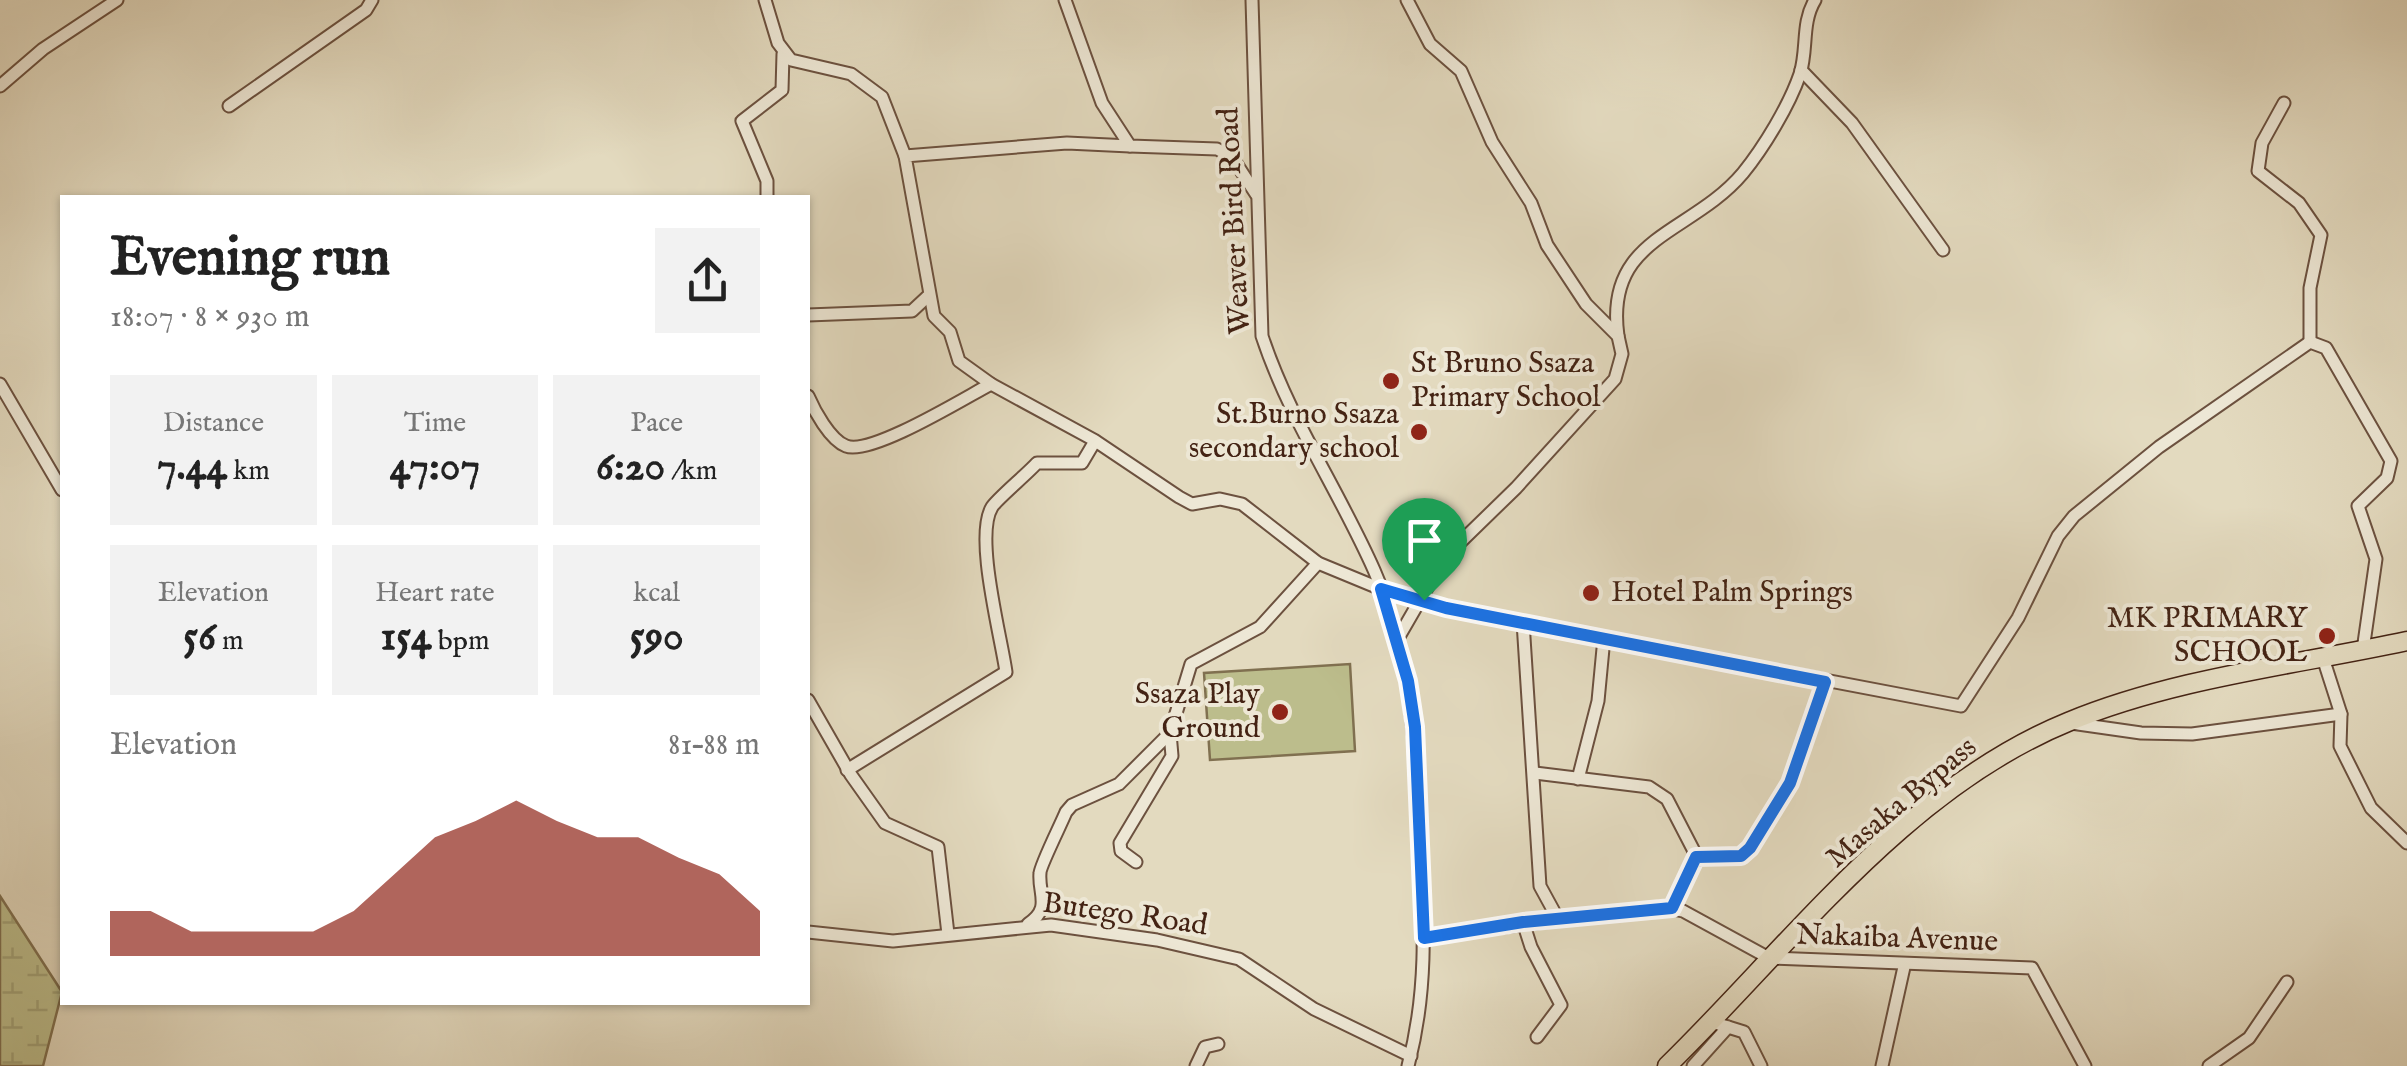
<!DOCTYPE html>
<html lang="en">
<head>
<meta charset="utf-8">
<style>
	:root { --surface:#fff; --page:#f2f2f2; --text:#222; --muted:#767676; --accent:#8f2418 }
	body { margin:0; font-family:"IM FELL English",serif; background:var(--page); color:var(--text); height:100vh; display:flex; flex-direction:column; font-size:38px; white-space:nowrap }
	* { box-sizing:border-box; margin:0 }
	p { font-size:32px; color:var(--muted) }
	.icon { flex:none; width:55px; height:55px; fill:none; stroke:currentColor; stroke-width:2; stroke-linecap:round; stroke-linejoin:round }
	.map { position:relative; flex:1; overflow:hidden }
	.sheet { position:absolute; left:60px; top:195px; width:750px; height:810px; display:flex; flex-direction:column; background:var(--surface); border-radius:0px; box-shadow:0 2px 8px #0004 }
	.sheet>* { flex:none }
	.pin { position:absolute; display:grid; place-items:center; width:85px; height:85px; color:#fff; margin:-102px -42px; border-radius:50% 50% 50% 0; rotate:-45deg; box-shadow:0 0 10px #0007 }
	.pin .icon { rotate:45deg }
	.round { display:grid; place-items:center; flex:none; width:105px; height:105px; border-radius:0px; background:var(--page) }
	.overview { display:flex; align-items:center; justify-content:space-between; height:170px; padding:0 50px }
	h1 { font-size:55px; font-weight:700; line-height:75px }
	.metrics { display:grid; grid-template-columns:repeat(3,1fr); gap:15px; height:170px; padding:10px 50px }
	.metrics div { display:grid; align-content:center; border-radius:0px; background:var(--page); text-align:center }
	.metrics b { font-size:42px; font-weight:700 }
	.metrics small { font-size:28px; font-weight:400 }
	.metrics p { font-size:28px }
	.chart { height:280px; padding:20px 50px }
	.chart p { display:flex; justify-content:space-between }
	.chart svg { width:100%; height:180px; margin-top:10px; fill:var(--accent); opacity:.7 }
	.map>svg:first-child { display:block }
	.wetland { fill:url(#wetland-marsh); stroke:#807050; stroke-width:2.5 }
	.garden { fill:#bcbd8c; stroke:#807050; stroke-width:2.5 }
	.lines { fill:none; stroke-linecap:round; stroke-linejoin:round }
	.minor-casing { stroke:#6c513f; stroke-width:15 }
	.highway-casing { stroke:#442314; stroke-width:21 }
	.minor { stroke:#ede7d5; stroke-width:11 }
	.highway { stroke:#e3dabf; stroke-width:18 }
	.route-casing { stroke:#fff; stroke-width:20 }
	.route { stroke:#1a73e8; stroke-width:12 }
	.poi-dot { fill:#8f2418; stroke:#ede7d5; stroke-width:4 }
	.labels { text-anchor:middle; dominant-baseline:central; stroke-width:8; stroke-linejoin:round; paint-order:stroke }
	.street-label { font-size:30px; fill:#442314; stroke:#ede7d5 }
	.poi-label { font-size:30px; fill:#442314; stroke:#ede7d5; text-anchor:end }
</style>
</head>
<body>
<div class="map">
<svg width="2407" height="1066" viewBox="0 0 2407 1066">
	<defs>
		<pattern id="wetland-marsh" width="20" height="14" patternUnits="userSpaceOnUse" patternTransform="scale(2.5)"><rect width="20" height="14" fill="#bcbd8c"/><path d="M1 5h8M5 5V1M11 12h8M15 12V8" fill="none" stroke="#a3a278"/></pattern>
	</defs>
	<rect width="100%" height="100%" fill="#e3dabf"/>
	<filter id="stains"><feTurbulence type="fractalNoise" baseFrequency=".002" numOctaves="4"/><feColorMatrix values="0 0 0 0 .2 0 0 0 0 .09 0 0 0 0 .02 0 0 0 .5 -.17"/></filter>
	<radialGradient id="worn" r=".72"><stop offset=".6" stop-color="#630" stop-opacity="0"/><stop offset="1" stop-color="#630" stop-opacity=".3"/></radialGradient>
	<polygon class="wetland" points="0,896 62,992 43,1066 0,1066"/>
	<polygon class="garden" points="1350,664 1355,751 1210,760 1204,673"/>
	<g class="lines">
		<g class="minor-casing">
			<g id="minor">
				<polyline points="765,0 778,43 791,60 851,74 882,97 905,156"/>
				<polyline points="1065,0 1102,103 1130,146 1217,149 1232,157 1256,194"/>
				<path d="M1252,0L1262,336C1289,418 1339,491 1374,570C1413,659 1416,752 1420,847C1424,924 1428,990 1408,1066"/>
				<polyline points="1801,70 1852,123 1943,250"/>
				<polyline points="0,86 43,49 117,0"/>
				<polyline points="2284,103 2262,143 2258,171 2299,203 2321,235 2310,288 2310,342"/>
				<polyline points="229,106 366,10 372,0"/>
				<polyline points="1130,146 1067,143 905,156 934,316 950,332 959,361 991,384 1094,440 1179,497 1192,504 1220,499 1242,504 1318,563 1381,589 1446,608 1961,706 2018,618 2058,536 2074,516 2159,447 2310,342 2326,348 2391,461 2387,478 2358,506 2376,559 2363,650"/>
				<polyline points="767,198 767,181 742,121 782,90 783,54"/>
				<polyline points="808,315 912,311 927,297"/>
				<path d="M1618,336C1604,236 1691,235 1743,173C1764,147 1789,106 1800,74C1808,49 1801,23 1815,0"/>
				<polyline points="0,384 62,490"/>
				<path d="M808,396C814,410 830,440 846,446C871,456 966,397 991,384"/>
				<polyline points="1523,622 1540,886 1558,919"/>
				<polyline points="1397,640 1445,557 1516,488 1615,379 1622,354 1618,336 1586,304 1547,245 1531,203 1492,142 1461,71 1430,44 1407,0"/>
				<polyline points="2323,658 2341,714 2340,746 2371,808 2407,843"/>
				<polyline points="808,700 851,775 885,823 938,847 948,934"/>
				<polyline points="2071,723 2141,733 2192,734 2341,714"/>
				<path d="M847,770L1006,672C1001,636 974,536 992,507C997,499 1027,474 1037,463H1082L1095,441"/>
				<polyline points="1535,773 1649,787 1667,799 1697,857 1672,908"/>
				<polyline points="1578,779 1598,701 1604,638"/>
				<polyline points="1697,857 1741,855 1750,849 1790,783 1825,682"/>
				<polyline points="1136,862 1121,851 1120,843 1172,756 1170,733 1191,664 1260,627 1318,563"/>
				<polyline points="1523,922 1531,947 1561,1005 1537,1037"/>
				<path d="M1028,924C1052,908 1038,894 1040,873C1040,866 1062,822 1066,812L1072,805L1119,784L1170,733"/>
				<polyline points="808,932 893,941 1051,925 1157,940 1239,959 1314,1009 1411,1056"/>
				<polyline points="1424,937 1662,907 1683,911 1769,958 2032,968 2085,1066"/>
				<polyline points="1712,1022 1744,1032 1761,1066"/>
				<polyline points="1196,1066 1205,1047 1218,1044"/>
				<polyline points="1693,1066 1728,1027"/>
				<polyline points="1882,1066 1904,967"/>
				<polyline points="2209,1066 2249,1038 2287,982"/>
			</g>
		</g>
		<g class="highway-casing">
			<path id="highway" d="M1667,1066C1790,946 1904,789 2068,722C2174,678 2295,665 2407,641"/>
		</g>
		<use href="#minor" class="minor"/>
		<use href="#highway" class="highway"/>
	</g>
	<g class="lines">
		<g class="route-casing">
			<polygon id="route" points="1381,589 1446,608 1825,682 1790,783 1750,848 1741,856 1696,857 1672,908 1523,922 1424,938 1415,727 1408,681"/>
		</g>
		<use href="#route" class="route"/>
	</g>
	<g class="poi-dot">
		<circle cx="1391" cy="381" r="10"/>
		<circle cx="1419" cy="432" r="10"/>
		<circle cx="1591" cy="593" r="10"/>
		<circle cx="2327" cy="636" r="10"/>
		<circle cx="1280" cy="712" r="10"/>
	</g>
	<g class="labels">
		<g class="street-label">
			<text transform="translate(1235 221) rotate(-93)">Weaver Bird Road</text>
			<text transform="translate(1902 803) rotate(-40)">Masaka Bypass</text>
			<text transform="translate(1125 915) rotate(8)">Butego Road</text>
			<text transform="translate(1897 939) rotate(2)">Nakaiba Avenue</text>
		</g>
		<g class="poi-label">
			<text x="1411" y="364" text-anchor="start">St Bruno Ssaza<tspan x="1411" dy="34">Primary School</tspan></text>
			<text x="1399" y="415">St.Burno Ssaza<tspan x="1399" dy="34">secondary school</tspan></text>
			<text x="1611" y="593" text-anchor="start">Hotel Palm Springs</text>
			<text x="2307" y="619">MK PRIMARY<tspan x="2307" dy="34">SCHOOL</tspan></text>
			<text x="1260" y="695">Ssaza Play<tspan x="1260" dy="34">Ground</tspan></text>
		</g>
	</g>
	<rect width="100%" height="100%" filter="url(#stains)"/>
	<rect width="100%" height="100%" fill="url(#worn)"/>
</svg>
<div class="pin" style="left:1424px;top:600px;background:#1e9e55"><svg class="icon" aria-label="arrive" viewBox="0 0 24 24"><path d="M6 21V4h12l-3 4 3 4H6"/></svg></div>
<section class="sheet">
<div class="overview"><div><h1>Evening run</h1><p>18:07 · 8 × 930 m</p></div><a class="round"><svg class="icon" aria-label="share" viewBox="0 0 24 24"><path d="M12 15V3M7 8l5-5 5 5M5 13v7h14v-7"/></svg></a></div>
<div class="metrics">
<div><p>Distance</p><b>7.44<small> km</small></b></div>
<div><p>Time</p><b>47:07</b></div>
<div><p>Pace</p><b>6:20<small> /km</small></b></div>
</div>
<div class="metrics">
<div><p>Elevation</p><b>56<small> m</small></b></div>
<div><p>Heart rate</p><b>154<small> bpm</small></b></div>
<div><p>kcal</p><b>590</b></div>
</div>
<div class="chart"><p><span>Elevation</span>81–88 m</p>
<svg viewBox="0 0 160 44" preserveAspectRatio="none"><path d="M0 44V33L10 33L20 38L30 38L40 38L50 38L60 33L70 24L80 15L90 11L100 6L110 11L120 15L130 15L140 20L150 24L160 33V44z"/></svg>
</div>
</section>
</div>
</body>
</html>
